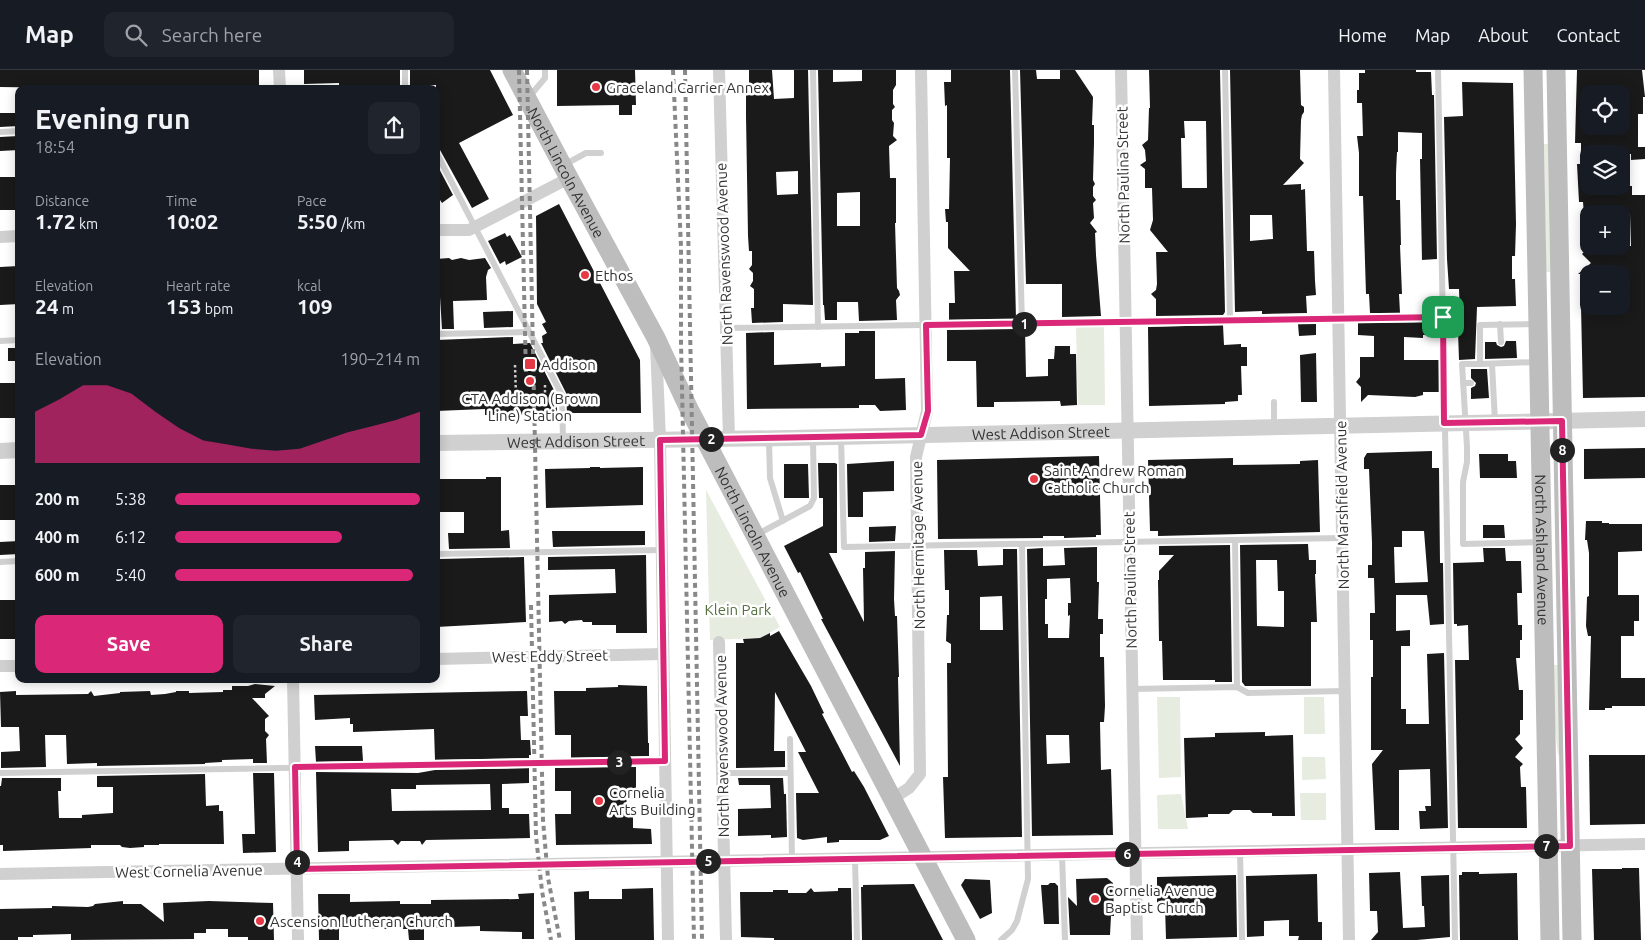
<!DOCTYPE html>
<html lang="en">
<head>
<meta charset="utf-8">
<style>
	:root { --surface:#171b24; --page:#20242c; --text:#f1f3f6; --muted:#9ea1a6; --line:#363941; --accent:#db2777 }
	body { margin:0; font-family:Ubuntu,sans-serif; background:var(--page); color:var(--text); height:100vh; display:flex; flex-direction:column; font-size:19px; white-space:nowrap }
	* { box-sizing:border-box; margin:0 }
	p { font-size:16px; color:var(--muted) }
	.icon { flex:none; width:28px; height:28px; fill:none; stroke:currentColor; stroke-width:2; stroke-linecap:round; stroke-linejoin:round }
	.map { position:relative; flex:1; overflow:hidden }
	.details { position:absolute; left:15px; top:15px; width:425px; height:598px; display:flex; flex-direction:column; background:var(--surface); border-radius:10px; box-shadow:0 2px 12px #0003 }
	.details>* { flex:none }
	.buttons { position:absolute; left:1580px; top:15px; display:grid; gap:10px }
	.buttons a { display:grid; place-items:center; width:50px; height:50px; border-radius:10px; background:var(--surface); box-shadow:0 2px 12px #0003; font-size:25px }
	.pin { position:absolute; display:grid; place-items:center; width:42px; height:42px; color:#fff; margin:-21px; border-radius:10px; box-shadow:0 2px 8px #0006 }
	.km { position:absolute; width:25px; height:25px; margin:-12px; border-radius:50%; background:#222; color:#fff; font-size:14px; line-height:25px; text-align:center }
	.round { display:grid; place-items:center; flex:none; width:52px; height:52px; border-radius:10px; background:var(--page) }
	.summary { display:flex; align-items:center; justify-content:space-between; height:85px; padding:0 20px }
	h1 { font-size:28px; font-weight:700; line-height:38px }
	.metrics { display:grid; grid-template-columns:repeat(3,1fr); gap:8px; height:85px; padding:5px 20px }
	.metrics div { display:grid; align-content:center }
	.metrics b { font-size:21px; font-weight:700 }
	.metrics small { font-size:14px; font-weight:400 }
	.metrics p { font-size:14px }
	.chart { height:140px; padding:10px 20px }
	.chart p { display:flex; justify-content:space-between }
	.chart svg { width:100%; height:90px; margin-top:5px; fill:var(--accent); opacity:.7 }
	.button { display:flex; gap:10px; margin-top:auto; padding:10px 20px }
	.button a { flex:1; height:58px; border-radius:10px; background:var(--accent); color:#fff; font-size:20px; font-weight:700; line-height:58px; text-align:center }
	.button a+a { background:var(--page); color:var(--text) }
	ul { padding:0 20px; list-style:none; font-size:16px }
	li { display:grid; grid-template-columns:80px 60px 1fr; align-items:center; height:38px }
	li i { height:12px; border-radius:6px; background:var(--accent) }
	header { display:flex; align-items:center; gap:30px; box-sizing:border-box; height:70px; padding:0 25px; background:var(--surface); border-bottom:1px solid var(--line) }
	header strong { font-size:24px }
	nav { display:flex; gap:28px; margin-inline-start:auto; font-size:18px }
	.search { width:350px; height:45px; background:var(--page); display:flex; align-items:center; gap:12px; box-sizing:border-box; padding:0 18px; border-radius:10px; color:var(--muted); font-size:19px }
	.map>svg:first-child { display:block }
	.green { fill:#e6ecdf }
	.building { fill:#1a1a1a; fill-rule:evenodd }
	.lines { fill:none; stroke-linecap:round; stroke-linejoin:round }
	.path { stroke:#cdcdcd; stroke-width:2.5; stroke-dasharray:2.5 2.5; stroke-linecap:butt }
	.service { stroke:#d0d0d0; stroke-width:6 }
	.minor { stroke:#d0d0d0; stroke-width:12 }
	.tertiary { stroke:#d0d0d0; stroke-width:16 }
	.secondary { stroke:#bdbdbd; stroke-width:19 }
	.rail { stroke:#888; stroke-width:4; stroke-dasharray:5 4; stroke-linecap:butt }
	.route-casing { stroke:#fff; stroke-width:10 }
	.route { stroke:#db2777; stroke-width:6 }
	.poi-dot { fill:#e63946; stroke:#fff; stroke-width:2 }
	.labels { text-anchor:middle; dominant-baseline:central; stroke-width:5; stroke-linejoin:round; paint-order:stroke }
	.poi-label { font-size:15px; fill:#333; stroke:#fff; text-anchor:start }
	.street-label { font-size:15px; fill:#333; stroke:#fff }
	.park-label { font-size:15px; fill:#56703f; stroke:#fff }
</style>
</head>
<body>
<header>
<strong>Map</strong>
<div class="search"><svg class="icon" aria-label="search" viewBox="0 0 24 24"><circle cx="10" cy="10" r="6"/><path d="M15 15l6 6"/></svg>Search here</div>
<nav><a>Home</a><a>Map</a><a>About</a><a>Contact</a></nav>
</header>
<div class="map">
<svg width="1645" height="870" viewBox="0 0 1645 870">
	<rect width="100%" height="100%" fill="#fff"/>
	<g class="green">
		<polygon points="1544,74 1548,74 1550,202 1546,202"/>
		<polygon points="1076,257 1104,257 1105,335 1078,335"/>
		<polygon points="706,420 780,557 760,568 710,570"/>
		<polygon points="1553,595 1558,595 1560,685 1558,685 1554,651"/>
		<polygon points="1157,627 1180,627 1181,707 1159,708"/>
		<polygon points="1304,627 1324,627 1325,664 1304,664"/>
		<polygon points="1302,687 1325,687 1326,709 1302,710"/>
		<polygon points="1300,723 1326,723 1326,750 1301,750"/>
		<polygon points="1181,724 1188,759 1158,759 1157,725"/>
	</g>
	<g class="building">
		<polygon points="0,0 259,0 259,19 183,19 183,15 141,16 141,19 0,17"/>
		<polygon points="304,0 400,0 400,17 357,18 357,16 339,16 339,13 304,14"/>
		<polygon points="410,0 490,0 513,45 459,73 489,129 472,138 440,80 436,77 436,15 410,16"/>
		<polygon points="557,0 635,0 636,35 632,35 632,45 619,45 619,35 557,36"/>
		<path d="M749,0H772L774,29L794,28V0H808L813,235L783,234V252L752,253L751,238H754V219L750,216L753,211V203L749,199L752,195V181H749L748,166L746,46V14H749ZM798,101V124L777,125L776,102Z"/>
		<path d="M818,0H833V12L862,11V0H896V15L893,20V34L895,37L892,40V50L894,53L893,66L897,70L889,76L890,108H896V153H895L897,218L899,221L900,225L896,230L897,250L859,251L858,232H837V250H825L824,235H823ZM860,122V156H837V123Z"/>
		<polygon points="951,0 1010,0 1016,249 949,250 949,233 955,233 954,201 970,201 948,178 948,152 946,152 945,139 949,139 950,88 947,88 947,35 945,36 944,12 951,12"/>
		<polygon points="1020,0 1036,0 1037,9 1060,9 1060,0 1075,0 1093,27 1092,55 1094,55 1094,73 1093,110 1095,114 1093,117 1093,126 1096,130 1093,133 1094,148 1090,153 1097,162 1095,163 1096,185 1101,246 1062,247 1062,214 1026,214"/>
		<path d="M1149,0H1220L1225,242L1223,245L1156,246V229L1151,224L1156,220L1157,214L1156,182H1168L1150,160L1153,150L1152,118H1145V99L1140,95L1146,91L1145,80L1142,75L1148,70L1149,38H1150ZM1184,51H1206L1207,118H1182L1181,68H1185Z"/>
		<path d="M1230,0H1300L1301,35L1304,37V42L1302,45L1301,50L1300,89L1304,93L1283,115L1301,114V120L1305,119L1307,181H1314L1315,211L1316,225L1306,226L1307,243L1262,244V241L1235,242ZM1250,145H1272L1273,169L1250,171Z"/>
		<polygon points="1365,0 1416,0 1416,2 1431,2 1432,25 1434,25 1437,189 1422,190 1420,89 1422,89 1422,63 1398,62 1398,82 1397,82 1396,103 1396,130 1400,130 1401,175 1400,175 1402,224 1399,224 1400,243 1370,243 1369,224 1366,224 1363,126 1359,126 1359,83 1357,66 1363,66 1362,33 1357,33 1357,20 1359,20 1359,3 1365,3"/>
		<path d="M1577,0H1642L1645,27H1643V44H1638V77H1645V89L1631,90V84H1581V73H1575ZM1589,24H1621V56H1589Z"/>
		<polygon points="1462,12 1513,13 1516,154 1515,186 1512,186 1512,209 1515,209 1516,236 1477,237 1475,289 1459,290 1458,262 1452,262 1452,249 1460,249 1459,219 1449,219 1447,189 1444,47 1463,46"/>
		<polygon points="0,43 19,43 19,56 0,57"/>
		<polygon points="19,66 19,80 0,81 0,67"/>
		<polygon points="436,93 453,125 442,133 440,130 436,130"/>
		<polygon points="1577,94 1589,94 1589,116 1632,116 1632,125 1645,125 1645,327 1583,328 1581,236 1621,236 1621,203 1578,204 1591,193 1582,184 1590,176 1631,176 1630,144 1584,144 1583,132 1579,132"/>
		<rect x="0" y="107" width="19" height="33"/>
		<polygon points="559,134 640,290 641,343 567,343 566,323 541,273 543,273 542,266 547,263 542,254 546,252 537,234 536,146"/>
		<polygon points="505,163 507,167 510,165 522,187 506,195 505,191 500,194 488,171"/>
		<polygon points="449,188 452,190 461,188 469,190 485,188 491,198 488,200 486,207 487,230 453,231 454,259 442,259 440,227 439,224 436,224 436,189"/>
		<polygon points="19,196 19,234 0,235 0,197"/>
		<polygon points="513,241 513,257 484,258 483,242"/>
		<polygon points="1437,252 1437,265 1423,265 1423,268 1404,267 1404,290 1439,290 1439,322 1423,322 1423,325 1415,327 1368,325 1361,332 1361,317 1356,312 1360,307 1360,287 1374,287 1374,266 1358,265 1358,253"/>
		<polygon points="1298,254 1316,254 1316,265 1299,266"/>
		<polygon points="1223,255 1224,275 1241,274 1241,277 1247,277 1247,296 1241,296 1242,325 1238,325 1238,331 1225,332 1225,334 1149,336 1148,257"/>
		<polygon points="1025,259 1026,307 1048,306 1048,289 1054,289 1055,276 1070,276 1070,284 1076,284 1077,335 1061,336 1060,331 994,332 994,337 977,337 976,291 947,291 947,260"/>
		<polygon points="859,261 875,261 875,309 905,308 906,340 880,341 875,335 859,335 859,338 747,339 746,263 774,262 774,295 821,293 821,297 845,296 845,263 859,263"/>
		<polygon points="513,267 513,274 530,273 557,326 557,344 485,345 485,339 436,341 437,270"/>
		<polygon points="1506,271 1516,271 1517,288 1485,289 1485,272 1496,272 1497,275 1501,277 1504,276"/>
		<rect x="8" y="278" width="11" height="13"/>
		<polygon points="1316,283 1317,332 1301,332 1300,285"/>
		<polygon points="1471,299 1487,299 1489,328 1471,329 1471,318 1475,316 1476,313 1471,308"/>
		<rect x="0" y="313" width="19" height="35"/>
		<polygon points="1645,378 1645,408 1584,409 1584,379"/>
		<path d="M1432,381V398H1439L1440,493H1443L1444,554L1430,555L1427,525H1396V561L1410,560V576H1401V639H1406V654H1429L1427,584L1444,583L1448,758L1420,759L1419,741H1426L1425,736H1431L1430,699L1399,700V760H1375L1372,694L1383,680H1371V607H1373V570H1370V543H1375L1374,508H1368V495H1372V472L1369,399H1364V388L1367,383ZM1402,461H1424L1428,512L1395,513L1394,477H1402Z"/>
		<polygon points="1479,384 1508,384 1508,391 1516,391 1517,408 1480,408"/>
		<polygon points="1099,386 1101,465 1096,465 1096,467 1064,468 1064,466 1043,466 1043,468 938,469 937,390"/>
		<polygon points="1233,388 1233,395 1300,394 1300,391 1318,390 1320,462 1158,466 1158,461 1150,461 1148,390"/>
		<polygon points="894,391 894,421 863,422 863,447 848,447 847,394"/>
		<polygon points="818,393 835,393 837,394 837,483 829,483 864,552 863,498 865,498 865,482 895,481 894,529 895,546 897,546 899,607 898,607 900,696 821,549 823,549 800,502 798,503 784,476 823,456 823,428 819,428"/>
		<polygon points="784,394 808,394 809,428 784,428"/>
		<polygon points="590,397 600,397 600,398 643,397 643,435 546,438 545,399 590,398"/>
		<polygon points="486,407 501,407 501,461 509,460 510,478 449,479 448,463 464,463 464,442 439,442 438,438 436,438 436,409 486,409"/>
		<rect x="0" y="415" width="19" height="35"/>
		<polygon points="1586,451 1602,451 1602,453 1609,453 1609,454 1642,454 1642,481 1618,482 1618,525 1639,525 1639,551 1634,551 1634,566 1621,566 1621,608 1645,608 1645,636 1612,636 1612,638 1605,638 1605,640 1589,640 1591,566 1588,566 1586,556 1587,527 1589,526 1589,483 1587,470 1585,470"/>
		<polygon points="1483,455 1504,455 1505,468 1483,468"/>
		<polygon points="896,456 895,471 869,472 869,457"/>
		<polygon points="552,461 645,461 645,475 553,477"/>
		<polygon points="19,471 19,484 0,485 0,472"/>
		<path d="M1308,474L1309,490H1316V504H1315L1317,552H1311V616H1245L1242,612L1240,475ZM1256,490H1277L1278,521H1284V557L1257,556Z"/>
		<polygon points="1230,475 1232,612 1215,612 1215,610 1163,610 1162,571 1159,571 1158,510 1159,510 1159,501 1174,485 1159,485 1159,476"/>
		<path d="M1097,477V512H1099L1098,549H1103V564H1100V587H1104L1105,636L1104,652H1100L1101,700L1111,699L1113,765L1032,766L1027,479L1043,478V496L1065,495L1064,478ZM1070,508L1071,533H1068V546L1070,545L1069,568H1048V554H1045V529H1047V509ZM1046,665H1069L1070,693L1047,694Z"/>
		<polygon points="1483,478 1505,478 1506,491 1521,491 1522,523 1517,523 1518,555 1522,555 1522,570 1520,570 1520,588 1516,588 1519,620 1523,620 1523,650 1520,650 1520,664 1515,669 1523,678 1515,687 1523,694 1520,697 1521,717 1526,717 1527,758 1458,758 1455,590 1469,590 1468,555 1457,556 1457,554 1454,554 1453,493 1484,492"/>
		<path d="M1003,479H1017L1022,767L945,768L943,707H948L947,593H951V574L946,571L947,545H949V520H945L944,480H977L978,496L1003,495ZM1002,526L1003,560H980V527Z"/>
		<polygon points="646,485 647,563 616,563 616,555 592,555 592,552 583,552 582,550 569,551 565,554 562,551 549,552 549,525 616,523 615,499 548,500 548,487"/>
		<polygon points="524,487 526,552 436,557 436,492 440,491 440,489"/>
		<rect x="0" y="530" width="19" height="39"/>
		<polygon points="779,561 811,616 824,643 822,644 852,702 854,701 864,717 889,766 880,770 839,770 839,772 827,773 827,767 803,770 797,768 796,723 819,723 798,682 806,682 775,622 774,681 785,681 785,697 736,698 736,573 744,573 743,569 760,568 770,563 770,566"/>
		<polygon points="255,614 275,616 265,624 265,628 252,628 269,646 265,649 265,661 269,665 266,669 267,693 253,693 253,689 222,690 222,692 205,693 205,694 97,696 97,693 67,694 66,665 45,665 46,697 1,698 1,682 20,681 19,657 1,657 0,622 16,621 16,625 88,624 91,621 94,626 120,623 120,622 150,621 151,625 165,624 176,622 176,621 189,621 189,623 223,622 223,620 232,620 232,616 248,616"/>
		<polygon points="618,615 647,616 648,673 649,673 649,686 571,688 571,665 555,665 554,621 586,621 586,618 618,617"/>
		<polygon points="527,621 528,646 520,646 521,670 530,670 531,685 529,685 529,688 435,690 434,659 353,662 353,654 350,654 350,648 315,650 314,625"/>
		<polygon points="1265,662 1265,666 1293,665 1295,746 1272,746 1272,743 1253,743 1250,740 1233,740 1229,744 1208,744 1208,747 1186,748 1184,668 1215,667 1215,663"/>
		<polygon points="315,676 362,676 363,691 316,692"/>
		<polygon points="1589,685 1645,685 1645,754 1590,755"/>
		<polygon points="636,697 636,719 626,719 627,742 633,742 633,758 651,759 652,774 556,775 555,744 571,744 571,721 555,721 555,698"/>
		<path d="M529,698V713L502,714V738H509V744H529L530,768L426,770L422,775L420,771H401L398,775L393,770L349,771V781L318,782L316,702L418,703L435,700ZM490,714L491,740L392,741L391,719H416V715Z"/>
		<polygon points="253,703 274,703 276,782 243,783 242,764 255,764"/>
		<polygon points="205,704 206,736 219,735 219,741 223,741 224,774 159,774 159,775 144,775 144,777 130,778 122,777 120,775 91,775 91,778 3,781 3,775 0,775 0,716 1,716 2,708 61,708 61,721 58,721 59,748 82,748 82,745 113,743 113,717 97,717 97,706"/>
		<polygon points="738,708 783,708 784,724 786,724 787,767 771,768 771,765 738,766 738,739 771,738 770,715 739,715"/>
		<polygon points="1622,798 1639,798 1641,870 1594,870 1592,799 1622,799"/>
		<polygon points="1400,802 1403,858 1425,857 1424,836 1422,836 1421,806 1449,805 1450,867 1417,870 1371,870 1378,862 1377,841 1370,841 1369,803"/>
		<polygon points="1462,802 1479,802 1479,804 1517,803 1518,870 1460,870 1459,805 1462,805"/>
		<polygon points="1317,804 1318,852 1322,852 1322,870 1298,870 1299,866 1289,866 1289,850 1264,851 1264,866 1247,867 1246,806"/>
		<polygon points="1236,805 1237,867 1166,869 1165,836 1160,836 1160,833 1157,833 1157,807"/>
		<polygon points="1107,808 1113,813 1114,846 1111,846 1110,865 1070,865 1068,827 1077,836 1076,809"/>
		<polygon points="965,809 990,810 992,843 980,849 961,815"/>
		<polygon points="1050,813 1055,813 1058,816 1059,854 1044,854 1041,815 1048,815"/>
		<polygon points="914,814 943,870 862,870 861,817 863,817 863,815"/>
		<polygon points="653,818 654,870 575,870 574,822 589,821 589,829 622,829 622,819"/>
		<polygon points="811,818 814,822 838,821 838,818 851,818 852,870 774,870 774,868 741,867 740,822 773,822 773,820 788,820 788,823 806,823"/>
		<polygon points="534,823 534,869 522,869 522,862 480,861 480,856 424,858 424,870 409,870 408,859 367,859 367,856 339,857 339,870 319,870 318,824 350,824 350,832 400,831 400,834 431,834 431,830 519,829 518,824"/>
		<polygon points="123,831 123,834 141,834 164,852 163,833 209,831 273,833 274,870 248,870 248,867 228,867 228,859 206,859 206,863 194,863 194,869 71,870 71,864 33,865 33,867 18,867 18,870 0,870 0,839 52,838 52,836 88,837 93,836 95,834"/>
	</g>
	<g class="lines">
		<g class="path">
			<polyline points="515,295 516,326"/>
			<polyline points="545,315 545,326"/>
			<polyline points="525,344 525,348"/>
			<polyline points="536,344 536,348"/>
		</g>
		<g class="service">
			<polyline points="405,0 405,19"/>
			<polyline points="813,0 818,257"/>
			<polyline points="1015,0 1022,254"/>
			<polyline points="1225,0 1230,250"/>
			<polyline points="1438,0 1455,870"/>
			<polyline points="530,26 545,8 545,0"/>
			<polyline points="0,62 19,61"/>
			<polyline points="436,82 562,325 563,370"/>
			<polyline points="564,95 586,83 601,83"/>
			<polyline points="1500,254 1501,272"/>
			<polyline points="726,258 1443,247"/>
			<polyline points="436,264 529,262"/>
			<polyline points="0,271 19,270"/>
			<polyline points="1536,292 1480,294 1480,255 1537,254"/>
			<polyline points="1480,294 1462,294 1467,377 1467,392 1463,412 1463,474 1541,472"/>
			<polyline points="1492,294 1495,352"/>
			<polyline points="1463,313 1471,313"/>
			<polyline points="1274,332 1274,356"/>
			<polyline points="841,368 844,477 1342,468"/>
			<polyline points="769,370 770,408 783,451"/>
			<polyline points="756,465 810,436 814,428 813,369"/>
			<polyline points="1235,470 1237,617"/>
			<polyline points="436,484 661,480"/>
			<polyline points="0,492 19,491"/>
			<polyline points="1132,619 1237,617 1248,623 1345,621"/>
			<polyline points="790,669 792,790"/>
			<polyline points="0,703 665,691"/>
			<polyline points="722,703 790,703"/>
			<polyline points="1240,782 1242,870"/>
			<polyline points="1062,785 1065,870"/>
			<polyline points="855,789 857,870"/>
			<polyline points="1001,870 1012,860 1017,851 1028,809 1022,474"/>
		</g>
		<g class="minor">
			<polyline points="279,0 280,19"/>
			<polyline points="719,0 729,369"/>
			<polyline points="1121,0 1137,870"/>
			<polyline points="1334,0 1349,870"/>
			<polyline points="436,160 469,160 569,108"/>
			<polyline points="0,167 19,166"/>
			<polyline points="656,275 660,370 668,870"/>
			<polyline points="719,572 726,870"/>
			<polyline points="436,589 663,584"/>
			<polyline points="0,596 19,596"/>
			<polyline points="293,609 298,870"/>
			<polyline points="892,729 909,718 920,704 916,387 927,341 921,0"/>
			<polyline points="0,804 1645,774"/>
		</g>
		<g class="tertiary">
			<path id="s1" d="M436,373L790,368L1645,349"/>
			<polyline points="0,381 19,380"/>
		</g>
		<g class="secondary">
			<path id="s2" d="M512,0L569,108L656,268L689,339L724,406L966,870"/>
			<path id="s3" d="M1533,0L1550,870"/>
			<polyline points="1556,0 1572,870"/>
		</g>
		<g class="rail">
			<polyline points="519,0 526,305"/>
			<polyline points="527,0 543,750 548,808 560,870"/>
			<polyline points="673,0 681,176 681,272 694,870"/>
			<polyline points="685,0 702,870"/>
			<polyline points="531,535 536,766 542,821 551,870"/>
		</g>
	</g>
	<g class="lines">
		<g class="route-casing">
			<polygon id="route" points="1443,247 1444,353 1562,351 1570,776 297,799 295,697 665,691 660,370 921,365 928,341 926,255"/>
		</g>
		<use href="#route" class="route"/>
	</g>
	<g class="poi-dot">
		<circle cx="596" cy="17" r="5"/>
		<circle cx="585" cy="205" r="5"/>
		<rect x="524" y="288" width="12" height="12" rx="2.5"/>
		<circle cx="530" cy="311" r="5"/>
		<circle cx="1034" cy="409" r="5"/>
		<circle cx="599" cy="731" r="5"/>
		<circle cx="1095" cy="829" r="5"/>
		<circle cx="260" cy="851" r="5"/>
	</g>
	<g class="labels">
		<g class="poi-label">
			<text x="606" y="17">Graceland Carrier Annex</text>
			<text x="595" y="205">Ethos</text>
			<text x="541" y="294">Addison</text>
			<text x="530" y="328" text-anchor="middle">CTA Addison (Brown<tspan x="530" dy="17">Line) Station</tspan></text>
			<text x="1044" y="400">Saint Andrew Roman<tspan x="1044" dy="17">Catholic Church</tspan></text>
			<text x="609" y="722">Cornelia<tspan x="609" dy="17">Arts Building</tspan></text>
			<text x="1105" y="820">Cornelia Avenue<tspan x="1105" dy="17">Baptist Church</tspan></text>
			<text x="270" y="851">Ascension Lutheran Church</text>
		</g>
		<g class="street-label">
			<text stroke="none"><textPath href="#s2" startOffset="116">North Lincoln Avenue</textPath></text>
			<text transform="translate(1123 105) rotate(-91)">North Paulina Street</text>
			<text transform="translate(724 184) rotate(-92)">North Ravenswood Avenue</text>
			<text stroke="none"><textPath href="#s1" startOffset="605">West Addison Street</textPath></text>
			<text stroke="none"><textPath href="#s1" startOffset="140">West Addison Street</textPath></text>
			<text transform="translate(1342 435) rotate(-91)">North Marshfield Avenue</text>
			<text stroke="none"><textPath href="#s2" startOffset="521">North Lincoln Avenue</textPath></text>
			<text transform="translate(918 475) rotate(-91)">North Hermitage Avenue</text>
			<text stroke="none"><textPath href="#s3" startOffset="480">North Ashland Avenue</textPath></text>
			<text transform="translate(1130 510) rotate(-91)">North Paulina Street</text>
			<text transform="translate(550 586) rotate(-1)">West Eddy Street</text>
			<text transform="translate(722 676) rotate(-91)">North Ravenswood Avenue</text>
			<text transform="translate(189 801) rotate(-1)">West Cornelia Avenue</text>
		</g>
		<g class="park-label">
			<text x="738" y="539">Klein Park</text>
		</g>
	</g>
</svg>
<div class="buttons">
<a><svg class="icon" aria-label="locate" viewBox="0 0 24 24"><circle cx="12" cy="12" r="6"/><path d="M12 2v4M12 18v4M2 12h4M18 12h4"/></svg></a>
<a><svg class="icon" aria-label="layers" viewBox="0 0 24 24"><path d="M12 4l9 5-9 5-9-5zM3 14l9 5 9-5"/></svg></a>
<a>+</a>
<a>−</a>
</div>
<div class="pin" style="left:1443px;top:247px;background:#1e9e55"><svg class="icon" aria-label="arrive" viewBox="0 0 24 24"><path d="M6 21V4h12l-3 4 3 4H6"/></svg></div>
<b class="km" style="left:1024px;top:254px">1</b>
<b class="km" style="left:711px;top:369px">2</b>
<b class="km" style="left:619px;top:692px">3</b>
<b class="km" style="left:297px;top:792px">4</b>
<b class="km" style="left:708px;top:791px">5</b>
<b class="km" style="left:1127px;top:784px">6</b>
<b class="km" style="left:1546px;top:776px">7</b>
<b class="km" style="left:1562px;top:380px">8</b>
<section class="details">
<div class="summary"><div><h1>Evening run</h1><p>18:54</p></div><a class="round"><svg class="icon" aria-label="share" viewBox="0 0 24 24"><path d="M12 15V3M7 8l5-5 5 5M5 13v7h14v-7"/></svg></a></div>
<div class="metrics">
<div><p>Distance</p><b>1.72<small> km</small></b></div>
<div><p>Time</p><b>10:02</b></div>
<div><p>Pace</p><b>5:50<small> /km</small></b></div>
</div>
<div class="metrics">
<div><p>Elevation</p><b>24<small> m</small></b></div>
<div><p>Heart rate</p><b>153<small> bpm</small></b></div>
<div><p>kcal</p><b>109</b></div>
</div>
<div class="chart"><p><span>Elevation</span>190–214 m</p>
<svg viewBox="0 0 160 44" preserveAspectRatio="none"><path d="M0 44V19L10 13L20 6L30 6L40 10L50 19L60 27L70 33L80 35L90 37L100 38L110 37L120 33L130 29L140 26L150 23L160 19V44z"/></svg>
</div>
<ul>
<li><b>200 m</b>5:38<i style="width:100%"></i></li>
<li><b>400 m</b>6:12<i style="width:68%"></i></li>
<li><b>600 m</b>5:40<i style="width:97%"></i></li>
</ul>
<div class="button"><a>Save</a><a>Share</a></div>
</section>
</div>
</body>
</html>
